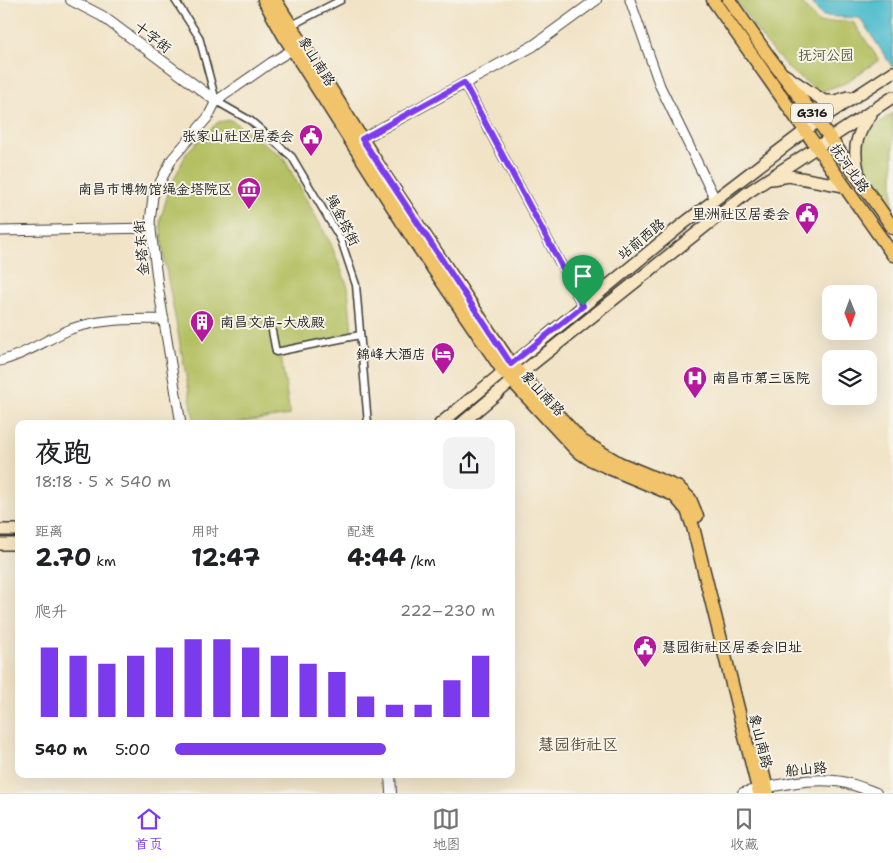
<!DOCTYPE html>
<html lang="zh">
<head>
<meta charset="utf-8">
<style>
	:root { --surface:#fff; --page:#f2f2f2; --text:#202124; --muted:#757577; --line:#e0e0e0; --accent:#7c3aed }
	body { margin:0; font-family:"Shantell Sans","LXGW WenKai TC",sans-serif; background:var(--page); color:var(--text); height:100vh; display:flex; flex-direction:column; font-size:19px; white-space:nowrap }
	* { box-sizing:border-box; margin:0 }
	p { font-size:16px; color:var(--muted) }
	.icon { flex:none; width:28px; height:28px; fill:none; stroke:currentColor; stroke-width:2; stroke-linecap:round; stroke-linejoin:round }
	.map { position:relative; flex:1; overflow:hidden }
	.side { position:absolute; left:15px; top:420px; width:500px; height:358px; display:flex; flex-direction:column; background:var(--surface); border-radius:10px; box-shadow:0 5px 20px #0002 }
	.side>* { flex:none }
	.needle { width:32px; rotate:179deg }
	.tools { position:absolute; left:822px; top:285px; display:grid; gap:10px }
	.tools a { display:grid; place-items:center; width:55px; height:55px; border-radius:10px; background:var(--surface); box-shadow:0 5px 20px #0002; font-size:25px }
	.pin { position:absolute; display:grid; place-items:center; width:42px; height:42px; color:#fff; margin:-51px -21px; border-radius:50% 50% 50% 0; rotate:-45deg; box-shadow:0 0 5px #0007 }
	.pin .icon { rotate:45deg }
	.round { display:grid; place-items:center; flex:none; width:52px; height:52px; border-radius:10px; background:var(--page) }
	.overview { display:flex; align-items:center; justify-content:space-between; height:85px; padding:0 20px }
	h1 { font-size:28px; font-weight:700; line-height:38px }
	.stats { display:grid; grid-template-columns:repeat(3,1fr); gap:8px; height:85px; padding:5px 20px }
	.stats div { display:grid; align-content:center }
	.stats b { font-size:25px; font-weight:700 }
	.stats small { font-size:14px; font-weight:400 }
	.stats p { font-size:14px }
	.chart { height:140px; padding:10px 20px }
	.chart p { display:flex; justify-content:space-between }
	.chart svg { width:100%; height:90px; margin-top:5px; stroke:var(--accent); stroke-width:6 }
	ul { padding:0 20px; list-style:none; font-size:16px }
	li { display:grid; grid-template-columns:80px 60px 1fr; align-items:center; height:38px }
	li i { height:12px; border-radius:6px; background:var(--accent) }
	.tab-bar { display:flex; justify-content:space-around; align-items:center; height:70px; border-top:1px solid var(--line); background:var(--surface); font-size:14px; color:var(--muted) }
	.tab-bar a { display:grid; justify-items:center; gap:2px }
	.tab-bar .selected { color:var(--accent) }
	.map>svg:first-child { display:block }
	.green { fill:#b3bf60; stroke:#686e3e }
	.water { fill:#53bece; stroke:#386d75 }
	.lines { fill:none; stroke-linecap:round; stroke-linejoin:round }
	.pedestrian-casing { stroke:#3c3a36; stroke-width:9 }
	.minor-casing { stroke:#3c3a36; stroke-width:11 }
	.tertiary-casing { stroke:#3c3a36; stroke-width:12 }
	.secondary-casing { stroke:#3c3a36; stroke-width:14 }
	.primary-casing { stroke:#3c3a36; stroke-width:15 }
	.pedestrian { stroke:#fff; stroke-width:6 }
	.minor { stroke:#fff; stroke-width:9 }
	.tertiary { stroke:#fff; stroke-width:10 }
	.secondary { stroke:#f9e7c3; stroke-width:11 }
	.primary { stroke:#f1c36a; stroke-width:12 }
	.route-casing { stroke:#fff; stroke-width:10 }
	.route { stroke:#7c3aed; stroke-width:6 }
	.labels { text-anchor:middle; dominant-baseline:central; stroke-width:4; stroke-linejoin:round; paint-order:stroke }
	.shield { fill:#f7f3e8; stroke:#5e5c59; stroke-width:1 }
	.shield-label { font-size:12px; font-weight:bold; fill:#1c1c1c }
	.street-label { font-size:14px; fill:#1c1c1c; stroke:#f7f3e8 }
	.park-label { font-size:14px; fill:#515534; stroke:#f7f3e8 }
	.poi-label { font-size:14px; fill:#1c1c1c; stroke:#f7f3e8; text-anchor:end }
	.quarter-label { font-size:16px; fill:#594a36; stroke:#f7f3e8 }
</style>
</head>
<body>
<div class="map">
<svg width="893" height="793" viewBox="0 0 893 793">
	<rect width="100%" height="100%" fill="#f7f3e8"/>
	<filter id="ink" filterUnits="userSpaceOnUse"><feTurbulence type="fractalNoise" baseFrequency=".02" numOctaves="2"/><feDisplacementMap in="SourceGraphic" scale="10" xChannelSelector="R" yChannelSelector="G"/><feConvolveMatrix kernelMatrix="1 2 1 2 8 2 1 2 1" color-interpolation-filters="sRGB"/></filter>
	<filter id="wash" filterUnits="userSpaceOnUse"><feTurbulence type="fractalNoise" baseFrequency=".0096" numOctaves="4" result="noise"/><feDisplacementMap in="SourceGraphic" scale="20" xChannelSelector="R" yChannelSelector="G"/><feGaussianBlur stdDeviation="1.12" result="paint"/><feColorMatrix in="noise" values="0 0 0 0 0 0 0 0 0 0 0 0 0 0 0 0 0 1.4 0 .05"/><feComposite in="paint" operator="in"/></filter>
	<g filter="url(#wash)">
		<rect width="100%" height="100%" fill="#f1e3c6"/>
		<g class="green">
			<polygon points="736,0 799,0 819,23 843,21 854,23 879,60 845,83 820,92 790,70 765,42"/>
			<path d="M893,113V209C884,195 868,177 864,161C862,153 864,142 864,133Z"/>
			<polygon points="231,120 283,157 331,244 348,287 352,335 280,350 290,415 230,424 195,424 164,258 160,221 169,190 187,152 218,122"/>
		</g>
		<polygon class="water" points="810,0 893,0 893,68 860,18 822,16"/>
	</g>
	<g filter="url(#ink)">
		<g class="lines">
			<g class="pedestrian-casing">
				<g id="pedestrian">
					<polyline points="175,0 199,37 216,101 251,121 292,157 341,240 356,285 368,424"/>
					<polyline points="290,26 341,0"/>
					<polyline points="272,331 276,352 360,335"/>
				</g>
			</g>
			<g class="minor-casing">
				<g id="minor">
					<polyline points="630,0 660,86 715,199"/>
					<polyline points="464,83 583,306"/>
					<polyline points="0,231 151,228"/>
					<path d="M0,361C25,355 47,339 71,329C101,318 133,320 164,319"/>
					<polyline points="181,424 158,286 150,222 153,196 172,159 208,117 216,101 272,62 297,47"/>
				</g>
			</g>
			<g class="tertiary-casing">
				<g id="tertiary">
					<polyline points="71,0 102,16 216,101"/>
					<polyline points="362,139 533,46 596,0"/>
					<polyline points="390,774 391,793"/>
					<path d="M743,793C773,786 804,778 835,781C849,782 863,788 876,793"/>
				</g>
			</g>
			<g class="secondary-casing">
				<g id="secondary">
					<polyline points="785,75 824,101 835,101 848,97"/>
					<polyline points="772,179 789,176 844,186"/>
					<path d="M860,179C853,152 853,138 871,115"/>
					<polyline points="440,424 683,224 818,121 893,72"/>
					<polyline points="461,424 520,374 747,193 893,97"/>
					<polyline points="0,530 19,530"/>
					<polyline points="0,544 19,544"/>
				</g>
			</g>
			<g class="primary-casing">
				<g id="primary">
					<polyline points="264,0 284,36 413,239 503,371 576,450 588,458 609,468 674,495 687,510 693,527 759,793"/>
					<polyline points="275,0 385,176 511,364 582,441 619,463 679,488 690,499 697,516"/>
					<polyline points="713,0 893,255"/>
					<polyline points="729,0 769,57 818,121 893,228"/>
					<polyline points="758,753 768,793"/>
				</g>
			</g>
			<use href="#pedestrian" class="pedestrian"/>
			<use href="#minor" class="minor"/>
			<use href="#tertiary" class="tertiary"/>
			<use href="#secondary" class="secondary"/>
			<use href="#primary" class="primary"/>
		</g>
	</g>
	<g class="lines" filter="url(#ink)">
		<g class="route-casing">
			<polygon id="route" points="464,83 583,306 511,364 362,139"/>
		</g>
		<use href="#route" class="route"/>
	</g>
	<defs>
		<g id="civic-pin" transform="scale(1.25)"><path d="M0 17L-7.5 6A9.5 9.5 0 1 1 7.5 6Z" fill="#b5179e" stroke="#f7f3e8"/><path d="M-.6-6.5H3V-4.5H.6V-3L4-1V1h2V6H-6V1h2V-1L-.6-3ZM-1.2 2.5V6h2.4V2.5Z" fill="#fff"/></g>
		<g id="museum-pin" transform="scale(1.25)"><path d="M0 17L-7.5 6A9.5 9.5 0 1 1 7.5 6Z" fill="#b5179e" stroke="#f7f3e8"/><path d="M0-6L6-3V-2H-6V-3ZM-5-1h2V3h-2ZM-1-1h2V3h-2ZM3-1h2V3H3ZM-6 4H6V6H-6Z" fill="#fff"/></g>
		<g id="building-pin" transform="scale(1.25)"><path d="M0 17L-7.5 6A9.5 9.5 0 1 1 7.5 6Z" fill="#b5179e" stroke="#f7f3e8"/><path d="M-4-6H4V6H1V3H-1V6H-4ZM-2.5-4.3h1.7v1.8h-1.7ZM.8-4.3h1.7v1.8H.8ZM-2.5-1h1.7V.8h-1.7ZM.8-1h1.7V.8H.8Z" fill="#fff"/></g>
		<g id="hotel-pin" transform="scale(1.25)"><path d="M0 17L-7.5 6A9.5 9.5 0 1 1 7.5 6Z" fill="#b5179e" stroke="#f7f3e8"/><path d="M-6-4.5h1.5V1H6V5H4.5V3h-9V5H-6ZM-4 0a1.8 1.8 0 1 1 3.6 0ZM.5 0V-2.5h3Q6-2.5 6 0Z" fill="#fff"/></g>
		<g id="hospital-pin" transform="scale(1.25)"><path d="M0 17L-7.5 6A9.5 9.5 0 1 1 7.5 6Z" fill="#b5179e" stroke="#f7f3e8"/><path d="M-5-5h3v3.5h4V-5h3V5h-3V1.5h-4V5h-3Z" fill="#fff"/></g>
	</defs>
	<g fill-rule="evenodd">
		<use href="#civic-pin" x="311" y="136"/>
		<use href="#museum-pin" x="249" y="189"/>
		<use href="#civic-pin" x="807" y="214"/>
		<use href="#building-pin" x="202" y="322"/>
		<use href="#hotel-pin" x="443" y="354"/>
		<use href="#hospital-pin" x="695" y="378"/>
		<use href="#civic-pin" x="645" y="647"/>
	</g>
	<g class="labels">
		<rect class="shield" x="791" y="103.5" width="42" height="19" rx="4"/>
		<g class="shield-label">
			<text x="812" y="113">G316</text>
		</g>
		<g class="street-label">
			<text transform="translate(153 37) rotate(37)">十字街</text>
			<text transform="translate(317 61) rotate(58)">象山南路</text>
			<text transform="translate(850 168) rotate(55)">抚河北路</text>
			<text transform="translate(343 220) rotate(63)">绳金塔街</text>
			<text transform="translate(641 239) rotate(-39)">站前西路</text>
			<text transform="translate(141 248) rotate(-95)">金塔东街</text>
			<text transform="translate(543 393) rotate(47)">象山南路</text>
			<text transform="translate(761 741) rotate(76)">象山南路</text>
			<text transform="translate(806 769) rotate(-5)">船山路</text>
		</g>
		<g class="park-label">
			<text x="826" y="55">抚河公园</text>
		</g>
		<g class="poi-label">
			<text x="294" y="136">张家山社区居委会</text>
			<text x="232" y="189">南昌市博物馆绳金塔院区</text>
			<text x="790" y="214">里洲社区居委会</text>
			<text x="220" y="322" text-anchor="start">南昌文庙-大成殿</text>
			<text x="426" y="354">錦峰大酒店</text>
			<text x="712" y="378" text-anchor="start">南昌市第三医院</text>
			<text x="662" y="647" text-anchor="start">慧园街社区居委会旧址</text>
		</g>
		<g class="quarter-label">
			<text x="578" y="744">慧园街社区</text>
		</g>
	</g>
</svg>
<div class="tools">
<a><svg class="needle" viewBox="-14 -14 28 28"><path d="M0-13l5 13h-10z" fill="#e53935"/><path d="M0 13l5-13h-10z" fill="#757577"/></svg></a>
<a><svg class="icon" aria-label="layers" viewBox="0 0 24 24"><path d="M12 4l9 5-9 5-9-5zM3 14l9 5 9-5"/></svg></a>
</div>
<div class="pin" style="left:583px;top:306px;background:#1e9e55"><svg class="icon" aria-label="arrive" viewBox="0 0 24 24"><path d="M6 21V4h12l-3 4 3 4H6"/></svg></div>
<section class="side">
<div class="overview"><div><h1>夜跑</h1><p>18:18 · 5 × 540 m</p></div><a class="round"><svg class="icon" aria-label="share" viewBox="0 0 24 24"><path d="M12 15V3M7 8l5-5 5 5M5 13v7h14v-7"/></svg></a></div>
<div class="stats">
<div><p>距离</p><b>2.70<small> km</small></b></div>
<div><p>用时</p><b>12:47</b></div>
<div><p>配速</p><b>4:44<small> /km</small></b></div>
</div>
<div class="chart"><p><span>爬升</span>222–230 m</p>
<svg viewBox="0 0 160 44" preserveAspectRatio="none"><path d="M5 44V10M15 44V14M25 44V18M35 44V14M45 44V10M55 44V6M65 44V6M75 44V10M85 44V14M95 44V18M105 44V22M115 44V34M125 44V38M135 44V38M145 44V26M155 44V14"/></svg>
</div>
<ul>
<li><b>540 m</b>5:00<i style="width:66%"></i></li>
</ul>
</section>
</div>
<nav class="tab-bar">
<a class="selected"><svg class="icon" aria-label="home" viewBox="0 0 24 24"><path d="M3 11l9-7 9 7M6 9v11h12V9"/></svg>首页</a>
<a><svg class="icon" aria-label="map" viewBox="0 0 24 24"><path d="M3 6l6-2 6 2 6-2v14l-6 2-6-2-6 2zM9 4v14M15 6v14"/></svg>地图</a>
<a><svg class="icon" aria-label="saved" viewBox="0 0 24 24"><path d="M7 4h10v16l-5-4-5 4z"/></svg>收藏</a>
</nav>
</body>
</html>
